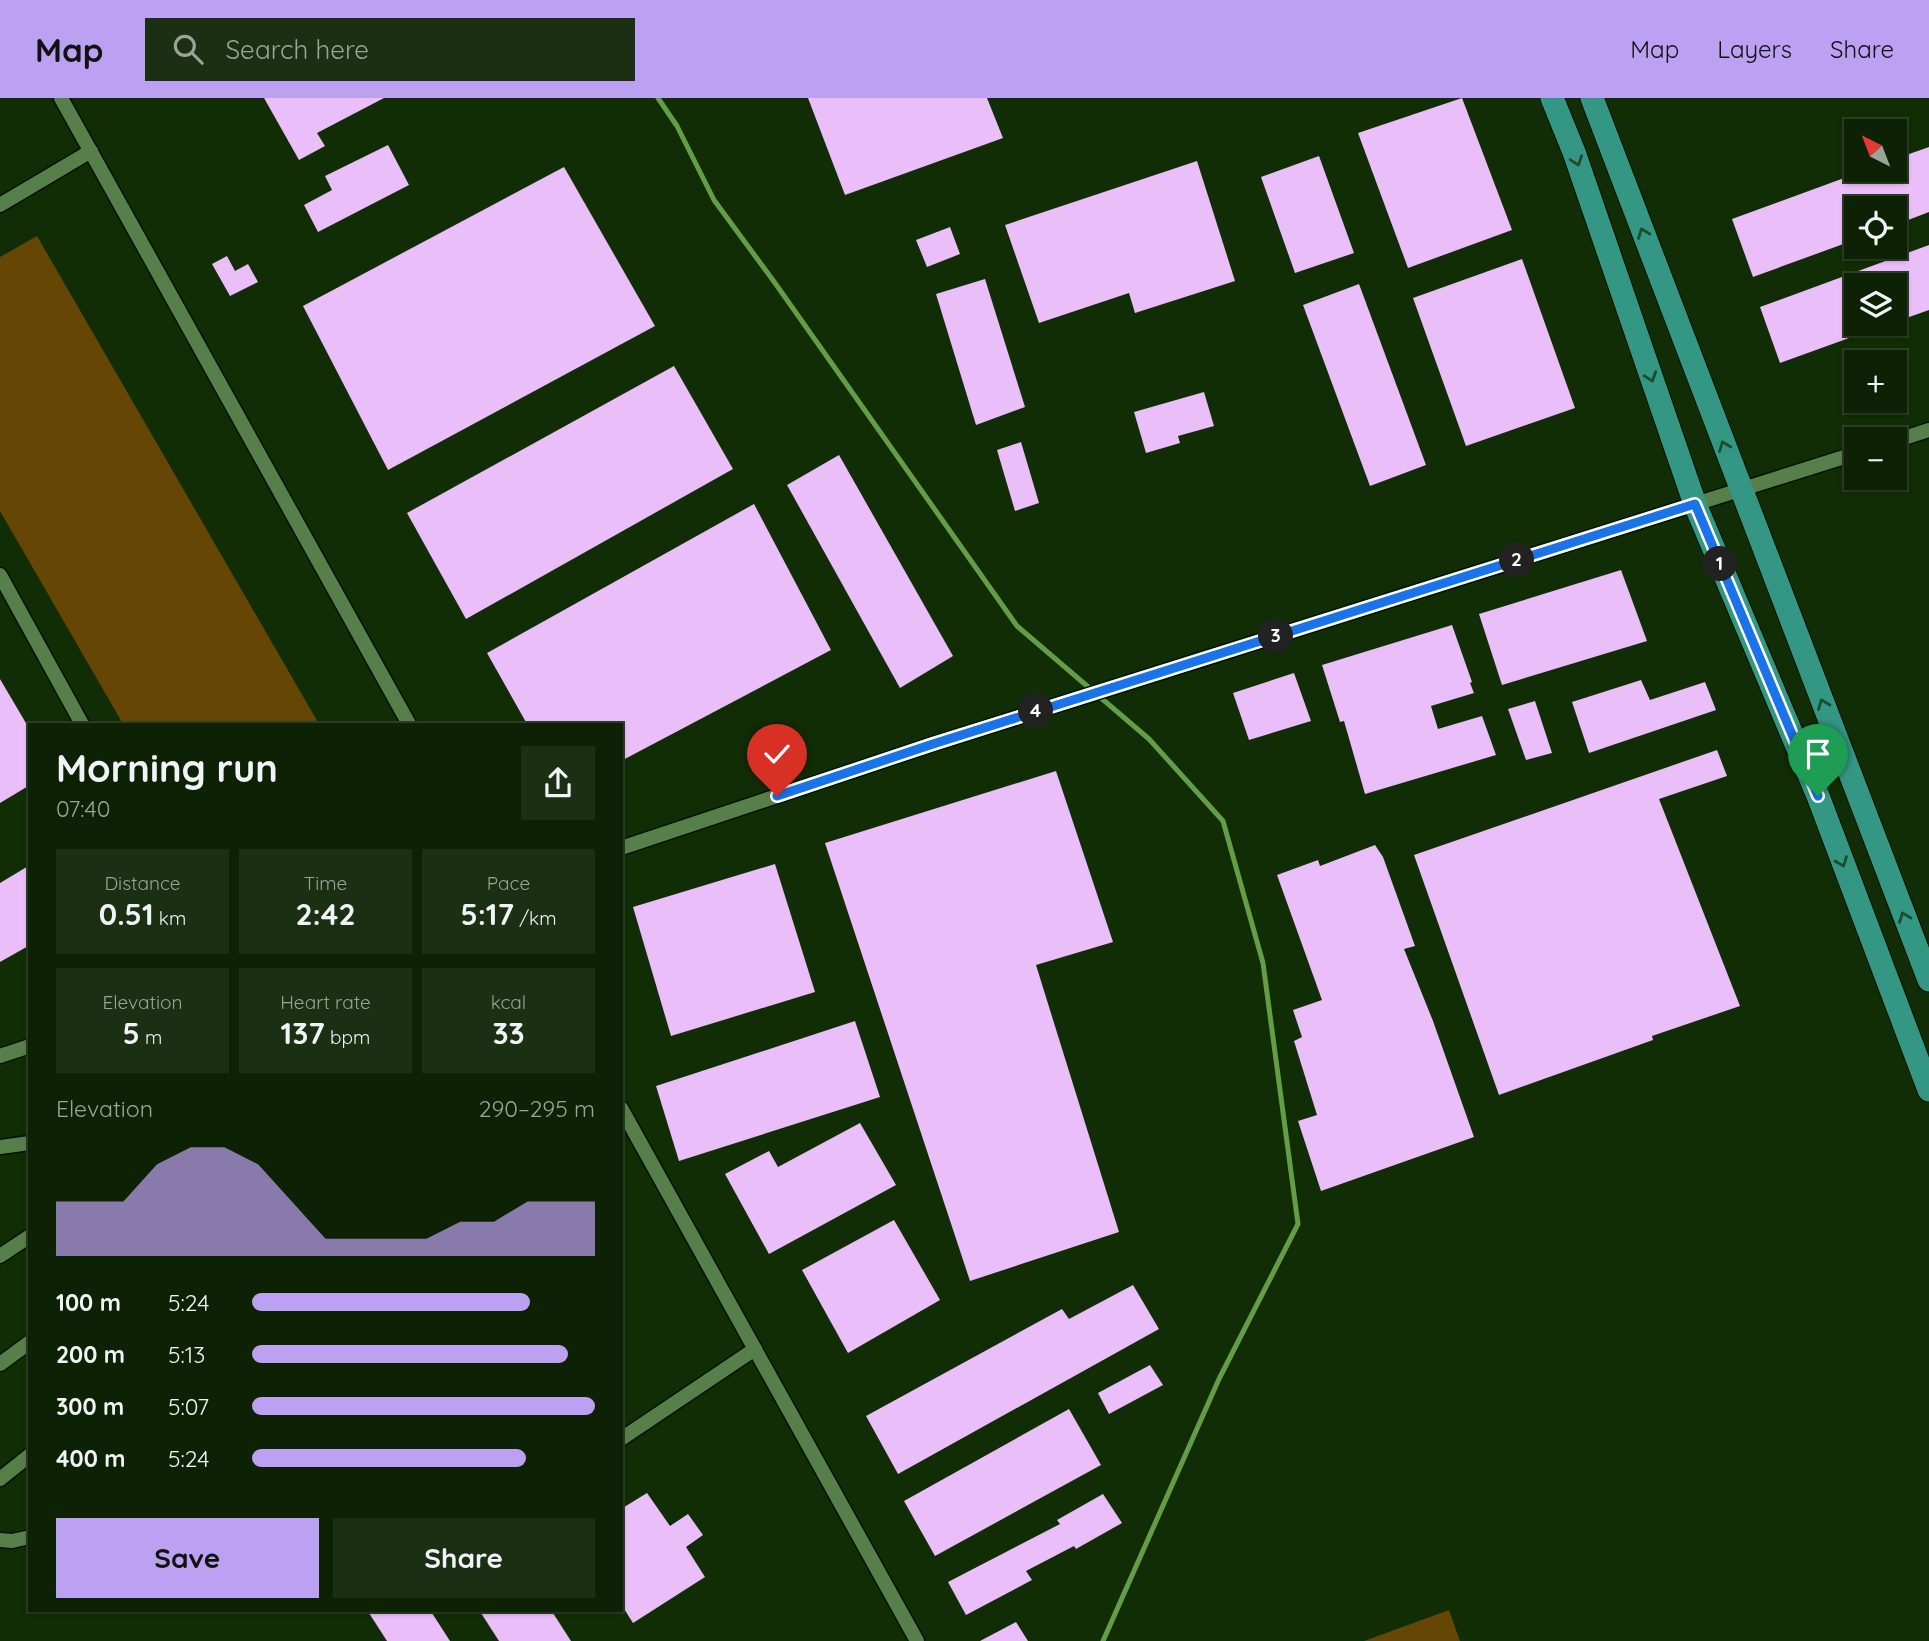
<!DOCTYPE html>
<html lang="en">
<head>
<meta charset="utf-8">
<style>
	:root { --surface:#0d2204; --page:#1b2f13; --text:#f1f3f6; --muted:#9aa49a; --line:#2d3f26; --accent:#bca0f2 }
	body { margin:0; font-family:Quicksand,sans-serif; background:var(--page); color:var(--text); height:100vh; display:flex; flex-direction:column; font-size:26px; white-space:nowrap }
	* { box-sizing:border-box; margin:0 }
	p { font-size:23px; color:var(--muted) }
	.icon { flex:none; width:38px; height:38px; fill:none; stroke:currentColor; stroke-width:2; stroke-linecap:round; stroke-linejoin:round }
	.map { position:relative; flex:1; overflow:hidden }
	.details { position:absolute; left:28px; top:625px; width:595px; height:889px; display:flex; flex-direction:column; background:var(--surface); border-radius:0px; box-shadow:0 2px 5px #0004,0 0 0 2px var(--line) }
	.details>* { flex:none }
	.needle { width:46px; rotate:318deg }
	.tools { position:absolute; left:1844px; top:21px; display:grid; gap:14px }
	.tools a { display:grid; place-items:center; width:63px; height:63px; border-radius:0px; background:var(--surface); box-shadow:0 2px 5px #0004,0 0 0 2px var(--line); font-size:35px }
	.pin { position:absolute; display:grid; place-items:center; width:60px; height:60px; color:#fff; margin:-72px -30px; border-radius:50% 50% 50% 0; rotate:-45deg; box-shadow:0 0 7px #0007 }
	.pin .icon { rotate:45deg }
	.km { position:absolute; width:35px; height:35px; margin:-18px; border-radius:50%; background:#222; color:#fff; font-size:19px; line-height:35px; text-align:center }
	.round { display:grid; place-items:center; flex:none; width:74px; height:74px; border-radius:0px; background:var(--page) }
	.head { display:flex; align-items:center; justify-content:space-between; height:119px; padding:0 28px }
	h1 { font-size:38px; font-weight:800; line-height:52px }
	.metrics { display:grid; grid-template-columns:repeat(3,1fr); gap:10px; height:119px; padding:7px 28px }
	.metrics div { display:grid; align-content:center; border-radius:0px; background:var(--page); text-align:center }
	.metrics b { font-size:30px; font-weight:800 }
	.metrics small { font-size:19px; font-weight:400 }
	.metrics p { font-size:19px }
	.chart { height:196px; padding:14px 28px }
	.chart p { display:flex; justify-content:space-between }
	.chart svg { width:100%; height:126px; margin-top:7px; fill:var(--accent); opacity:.7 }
	.cta { display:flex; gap:14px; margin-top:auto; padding:14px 28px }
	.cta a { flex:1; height:80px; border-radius:0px; background:var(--accent); color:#111; font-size:28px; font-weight:800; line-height:80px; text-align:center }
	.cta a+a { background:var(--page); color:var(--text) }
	ul { padding:0 28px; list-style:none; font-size:23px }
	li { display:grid; grid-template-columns:112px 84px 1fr; align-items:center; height:52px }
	li i { height:18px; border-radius:9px; background:var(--accent) }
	header { display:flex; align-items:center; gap:42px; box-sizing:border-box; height:98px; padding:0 35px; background:var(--accent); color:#111 }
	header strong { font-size:33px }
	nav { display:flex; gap:38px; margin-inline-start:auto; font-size:24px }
	.search { width:490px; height:63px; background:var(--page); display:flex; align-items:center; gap:18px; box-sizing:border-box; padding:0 24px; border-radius:0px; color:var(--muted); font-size:26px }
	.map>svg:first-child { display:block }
	.green { fill:#654604 }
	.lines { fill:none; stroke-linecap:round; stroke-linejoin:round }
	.stream { stroke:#659d46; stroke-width:5 }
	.building { fill:#eabef8 }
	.minor-casing { stroke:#021300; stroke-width:17 }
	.primary-casing { stroke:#021300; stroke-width:25 }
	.minor { stroke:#577f49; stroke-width:14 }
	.primary { stroke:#349784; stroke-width:23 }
	.oneway { stroke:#1c4d2b }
	.route-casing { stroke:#fff; stroke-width:14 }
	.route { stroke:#1a73e8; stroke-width:9 }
</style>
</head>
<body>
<header>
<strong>Map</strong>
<div class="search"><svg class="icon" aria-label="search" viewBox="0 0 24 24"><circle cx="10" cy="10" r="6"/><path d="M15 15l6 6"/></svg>Search here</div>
<nav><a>Map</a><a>Layers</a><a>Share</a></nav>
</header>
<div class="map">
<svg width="1929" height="1543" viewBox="0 0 1929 1543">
	<rect width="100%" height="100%" fill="#112d05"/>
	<g class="green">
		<polygon points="37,138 319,626 123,626 0,413 0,159"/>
		<polygon points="1449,1512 1460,1543 1364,1543"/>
	</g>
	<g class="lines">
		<polyline class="stream" points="658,0 677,28 714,102 775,185 1017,528 1149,641 1223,723 1263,865 1298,1126 1219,1281 1103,1543"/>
	</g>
	<g class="building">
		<polygon points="264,0 384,0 317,35 325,48 299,62"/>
		<polygon points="808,0 987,0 1003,40 845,97"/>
		<polygon points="1462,0 1512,132 1408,170 1358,35"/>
		<polygon points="388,47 409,87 318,134 304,107 332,92 325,78"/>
		<polygon points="1929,49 1929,114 1895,127 1895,110 1857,110 1857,141 1753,179 1732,121 1866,72 1895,72 1895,61"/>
		<polygon points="1319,58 1354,155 1295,175 1261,79"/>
		<polygon points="1197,63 1235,183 1135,215 1129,195 1039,225 1005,127"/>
		<polygon points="564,69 655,228 388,372 303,208"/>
		<polygon points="950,129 960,156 927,169 916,142"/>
		<polygon points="1929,147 1929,212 1895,224 1895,187 1857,187 1857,226 1885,226 1885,227 1780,265 1760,209"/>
		<polygon points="227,158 235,173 248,166 258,184 230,198 212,166"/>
		<polygon points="1522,161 1575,310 1466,348 1413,200"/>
		<polygon points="985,181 1025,309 976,327 936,196"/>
		<polygon points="1359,186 1426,367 1370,388 1303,207"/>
		<polygon points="674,268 733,371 466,521 407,415"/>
		<polygon points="1204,294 1214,328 1178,338 1180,345 1146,355 1134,314"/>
		<polygon points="1021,344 1039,405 1015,413 997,352"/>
		<polygon points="839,357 953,558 900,590 787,387"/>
		<polygon points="754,406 831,552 621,663 621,626 527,626 487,555"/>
		<polygon points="1621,472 1647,543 1502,587 1479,516"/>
		<polygon points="1452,527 1472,584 1470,585 1474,595 1431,608 1438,631 1482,618 1496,657 1365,696 1344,623 1340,624 1322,567"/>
		<polygon points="1294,575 1311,623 1249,642 1233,595"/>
		<polygon points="0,581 30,632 30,687 0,705"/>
		<polygon points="1641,582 1650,602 1705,584 1716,612 1589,655 1572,604"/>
		<polygon points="1535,603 1552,655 1526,662 1508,611"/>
		<polygon points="1717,652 1727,678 1659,701 1740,908 1652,938 1653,942 1499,997 1414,757"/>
		<polygon points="1056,673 1113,844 1036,867 1119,1134 970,1183 825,745"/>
		<polygon points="1375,747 1383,759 1415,848 1404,851 1433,923 1474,1039 1321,1093 1298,1023 1317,1017 1294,943 1302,939 1293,912 1322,902 1277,777 1318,762 1320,768"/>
		<polygon points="775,766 815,894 671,938 633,809"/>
		<polygon points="30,767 30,847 0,864 0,785"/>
		<polygon points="855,923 880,999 679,1063 656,988"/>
		<polygon points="860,1025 896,1087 769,1156 725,1076 769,1053 778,1069"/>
		<polygon points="894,1122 940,1202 848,1255 802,1172"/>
		<polygon points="1133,1187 1159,1231 898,1376 866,1318 1062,1211 1069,1221"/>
		<polygon points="1150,1267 1163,1287 1109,1316 1098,1295"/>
		<polygon points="1069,1311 1101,1367 935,1458 904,1403"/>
		<polygon points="647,1395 670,1428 688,1416 703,1437 686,1449 705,1479 633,1525 621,1506 621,1411"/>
		<polygon points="1103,1396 1122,1425 1076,1451 1074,1448 1026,1473 1032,1482 966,1517 948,1484 1060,1426 1057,1422"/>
		<polygon points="367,1512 430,1512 450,1543 387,1543"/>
		<polygon points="479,1512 551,1512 571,1543 499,1543"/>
		<polygon points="1016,1524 1028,1543 980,1543"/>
	</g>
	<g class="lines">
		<g class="minor-casing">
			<g id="minor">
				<polyline points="61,0 409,626"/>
				<polyline points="0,107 91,53"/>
				<polyline points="1895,343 1929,332"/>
				<polyline points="0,477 82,626"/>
				<polyline points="621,750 933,646 1857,355"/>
				<polyline points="0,958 30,948"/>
				<polyline points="621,1010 917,1543"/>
				<polyline points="0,1049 30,1045"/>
				<polyline points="0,1158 30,1138"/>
				<polyline points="0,1266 30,1244"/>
				<polyline points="621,1341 755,1251"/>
				<polyline points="0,1381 30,1357"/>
				<polyline points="0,1442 12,1443 30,1439"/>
			</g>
		</g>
		<g class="primary-casing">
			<g id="primary">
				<polyline points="1552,0 1574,54 1695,406 1818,698 1929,992"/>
				<polyline points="1592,0 1929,882"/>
			</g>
		</g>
		<use href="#minor" class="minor"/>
		<use href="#primary" class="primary"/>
	</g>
	<defs><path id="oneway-chevron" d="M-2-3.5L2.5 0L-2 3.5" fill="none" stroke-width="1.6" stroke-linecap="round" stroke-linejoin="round" transform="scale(1.75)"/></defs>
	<g class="oneway">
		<use href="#oneway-chevron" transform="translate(1577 63) rotate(71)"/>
		<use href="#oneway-chevron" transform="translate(1643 135) rotate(-111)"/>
		<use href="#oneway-chevron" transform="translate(1651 279) rotate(71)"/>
		<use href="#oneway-chevron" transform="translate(1724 348) rotate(-111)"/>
		<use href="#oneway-chevron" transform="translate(1823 606) rotate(-111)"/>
		<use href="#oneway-chevron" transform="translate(1842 764) rotate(69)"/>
		<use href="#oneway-chevron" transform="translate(1904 819) rotate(-111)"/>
	</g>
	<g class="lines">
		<g class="route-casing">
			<polyline id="route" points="777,698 933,646 1695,406 1818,698"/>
		</g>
		<use href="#route" class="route"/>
	</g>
</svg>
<div class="tools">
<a><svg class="needle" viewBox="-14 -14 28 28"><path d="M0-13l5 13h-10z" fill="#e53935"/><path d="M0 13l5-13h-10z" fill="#9aa49a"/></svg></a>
<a><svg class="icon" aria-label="locate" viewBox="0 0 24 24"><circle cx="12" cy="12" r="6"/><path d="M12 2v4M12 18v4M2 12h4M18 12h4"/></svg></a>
<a><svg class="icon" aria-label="layers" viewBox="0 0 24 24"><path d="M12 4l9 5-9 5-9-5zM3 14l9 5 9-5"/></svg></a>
<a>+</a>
<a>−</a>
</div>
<div class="pin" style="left:1818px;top:698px;background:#1e9e55"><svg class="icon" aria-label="arrive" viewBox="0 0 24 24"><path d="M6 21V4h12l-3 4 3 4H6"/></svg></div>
<div class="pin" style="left:777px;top:698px;background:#d93025"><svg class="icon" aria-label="check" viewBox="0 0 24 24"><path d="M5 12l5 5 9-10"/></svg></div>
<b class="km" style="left:1720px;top:466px">1</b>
<b class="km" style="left:1517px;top:462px">2</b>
<b class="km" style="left:1276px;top:538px">3</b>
<b class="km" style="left:1036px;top:613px">4</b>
<section class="details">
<div class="head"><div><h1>Morning run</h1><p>07:40</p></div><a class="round"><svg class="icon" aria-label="share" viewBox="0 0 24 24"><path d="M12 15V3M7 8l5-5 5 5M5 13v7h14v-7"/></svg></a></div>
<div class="metrics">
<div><p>Distance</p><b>0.51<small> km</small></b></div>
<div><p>Time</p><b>2:42</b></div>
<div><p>Pace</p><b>5:17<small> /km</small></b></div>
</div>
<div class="metrics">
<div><p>Elevation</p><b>5<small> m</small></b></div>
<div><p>Heart rate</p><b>137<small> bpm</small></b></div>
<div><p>kcal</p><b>33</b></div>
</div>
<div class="chart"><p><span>Elevation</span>290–295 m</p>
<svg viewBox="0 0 160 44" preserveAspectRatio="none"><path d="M0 44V25L10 25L20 25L30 12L40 6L50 6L60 12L70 25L80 38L90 38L100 38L110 38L120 32L130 32L140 25L150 25L160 25V44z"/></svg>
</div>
<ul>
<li><b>100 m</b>5:24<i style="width:81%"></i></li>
<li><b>200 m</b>5:13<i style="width:92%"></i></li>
<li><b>300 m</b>5:07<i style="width:100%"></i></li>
<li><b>400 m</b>5:24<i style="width:80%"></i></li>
</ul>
<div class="cta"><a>Save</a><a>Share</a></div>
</section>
</div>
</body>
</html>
